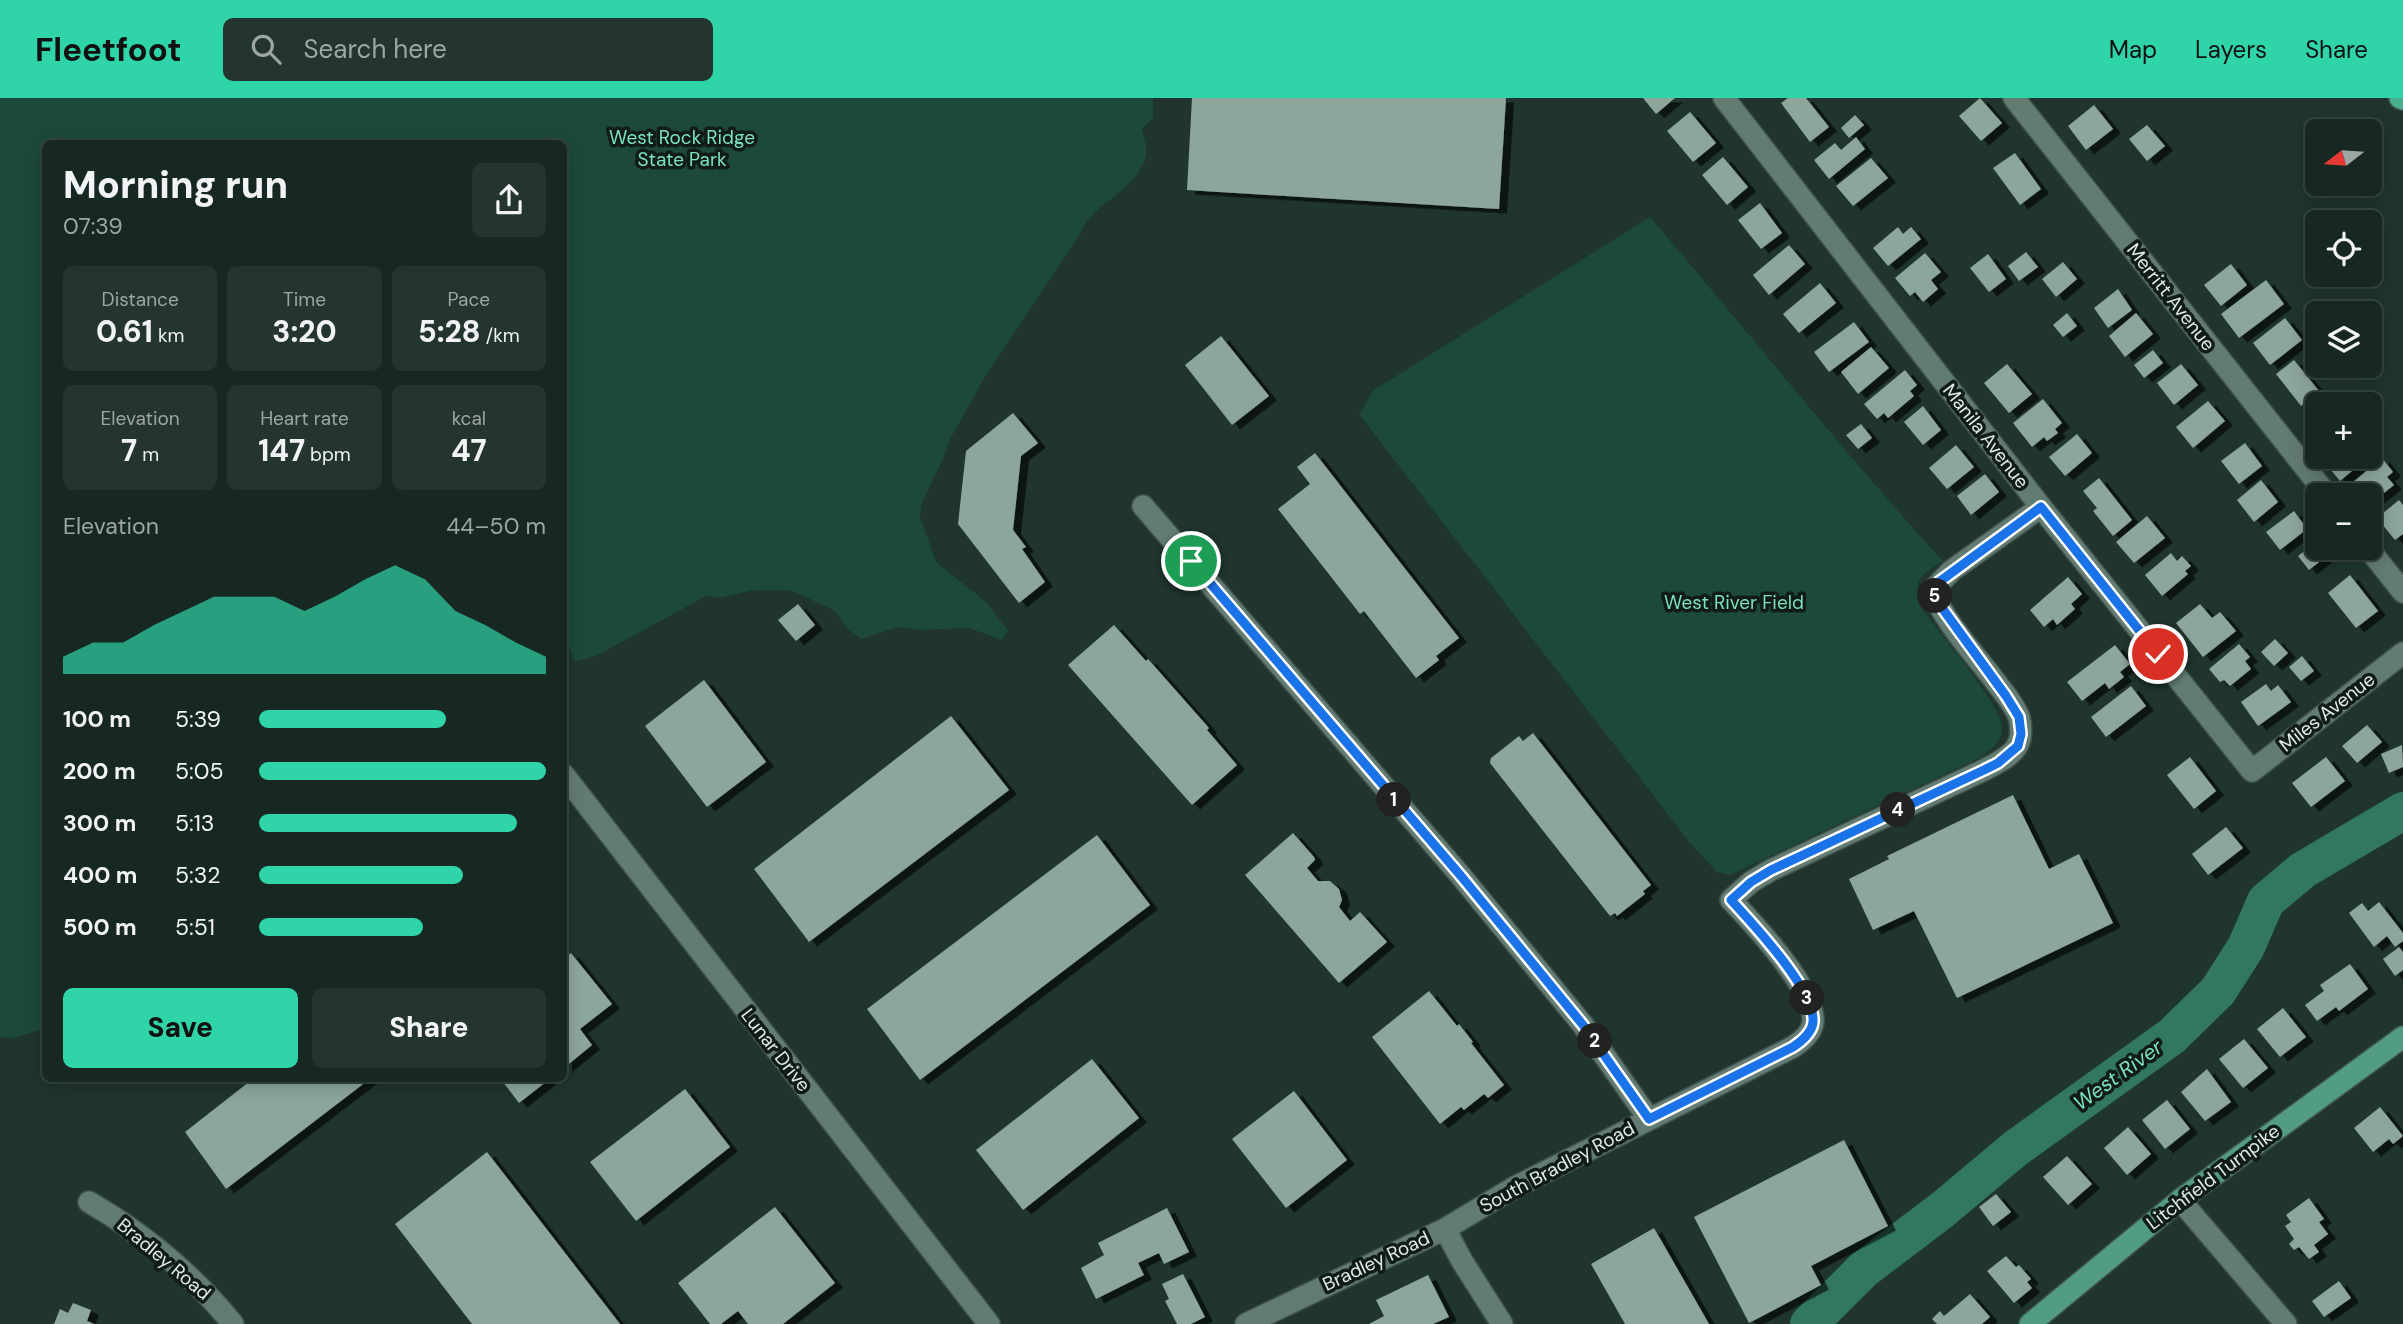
<!DOCTYPE html>
<html lang="en">
<head>
<meta charset="utf-8">
<style>
	:root { --surface:#172822; --page:#24342f; --text:#f1f3f6; --muted:#9ea6a5; --line:#364440; --accent:#30d4a9 }
	body { margin:0; font-family:"DM Sans",sans-serif; background:var(--page); color:var(--text); height:100vh; display:flex; flex-direction:column; font-size:26px; white-space:nowrap }
	* { box-sizing:border-box; margin:0 }
	p { font-size:23px; color:var(--muted) }
	.icon { flex:none; width:38px; height:38px; fill:none; stroke:currentColor; stroke-width:2; stroke-linecap:round; stroke-linejoin:round }
	.map { position:relative; flex:1; overflow:hidden }
	.drawer { position:absolute; left:42px; top:42px; width:525px; height:942px; display:flex; flex-direction:column; background:var(--surface); border-radius:10px; box-shadow:0 4px 18px #0003,0 0 0 2px var(--line) }
	.drawer>* { flex:none }
	.needle { width:46px; rotate:253deg }
	.fabs { position:absolute; left:2305px; top:21px; display:grid; gap:14px }
	.fabs a { display:grid; place-items:center; width:77px; height:77px; border-radius:10px; background:var(--surface); box-shadow:0 4px 18px #0003,0 0 0 2px var(--line); font-size:35px }
	.pin { position:absolute; display:grid; place-items:center; width:60px; height:60px; color:#fff; margin:-30px; border:4px solid #fff; border-radius:50%; box-shadow:0 2px 7px #0007 }
	.km { position:absolute; width:35px; height:35px; margin:-18px; border-radius:50%; background:#222; color:#fff; font-size:19px; line-height:35px; text-align:center }
	.round { display:grid; place-items:center; flex:none; width:74px; height:74px; border-radius:10px; background:var(--page) }
	.head { display:flex; align-items:center; justify-content:space-between; height:119px; padding:0 21px }
	h1 { font-size:38px; font-weight:800; line-height:52px }
	.stats { display:grid; grid-template-columns:repeat(3,1fr); gap:10px; height:119px; padding:7px 21px }
	.stats div { display:grid; align-content:center; border-radius:10px; background:var(--page); text-align:center }
	.stats b { font-size:30px; font-weight:800 }
	.stats small { font-size:19px; font-weight:400 }
	.stats p { font-size:19px }
	.chart { height:196px; padding:14px 21px }
	.chart p { display:flex; justify-content:space-between }
	.chart svg { width:100%; height:126px; margin-top:7px; fill:var(--accent); opacity:.7 }
	.cta { display:flex; gap:14px; margin-top:auto; padding:14px 21px }
	.cta a { flex:1; height:80px; border-radius:10px; background:var(--accent); color:#111; font-size:28px; font-weight:800; line-height:80px; text-align:center }
	.cta a+a { background:var(--page); color:var(--text) }
	ul { padding:0 21px; list-style:none; font-size:23px }
	li { display:grid; grid-template-columns:112px 84px 1fr; align-items:center; height:52px }
	li i { height:18px; border-radius:9px; background:var(--accent) }
	header { display:flex; align-items:center; gap:42px; box-sizing:border-box; height:98px; padding:0 35px; background:var(--accent); color:#111 }
	header strong { font-size:33px }
	nav { display:flex; gap:38px; margin-inline-start:auto; font-size:24px }
	.search { width:490px; height:63px; background:var(--page); display:flex; align-items:center; gap:18px; box-sizing:border-box; padding:0 24px; border-radius:10px; color:var(--muted); font-size:26px }
	.map>svg:first-child { display:block }
	.green { fill:#1c493b }
	.lines { fill:none; stroke-linecap:round; stroke-linejoin:round }
	.river { stroke:#317762; stroke-width:38 }
	.building { fill:#8da69c; filter:url(#shadow) }
	.minor-casing { stroke:#3f534c; stroke-width:24 }
	.major-casing { stroke:#3f534c; stroke-width:24 }
	.highway-casing { stroke:#3f534c; stroke-width:24 }
	.minor { stroke:#637c72; stroke-width:21 }
	.major { stroke:#529b84; stroke-width:21 }
	.highway { stroke:#47af90; stroke-width:21 }
	.route-casing { stroke:#fff; stroke-width:14 }
	.route { stroke:#1a73e8; stroke-width:9 }
	.labels { text-anchor:middle; dominant-baseline:central; stroke-width:7; stroke-linejoin:round; paint-order:stroke }
	.park-label { font-size:19px; fill:#7ae2c0; stroke:#111b17 }
	.street-label { font-size:19px; fill:#deebe6; stroke:#111b17 }
	.water-label { font-size:21px; font-style:italic; fill:#7ce3c1; stroke:#111b17 }
</style>
</head>
<body>
<header>
<strong>Fleetfoot</strong>
<div class="search"><svg class="icon" aria-label="search" viewBox="0 0 24 24"><circle cx="10" cy="10" r="6"/><path d="M15 15l6 6"/></svg>Search here</div>
<nav><a>Map</a><a>Layers</a><a>Share</a></nav>
</header>
<div class="map">
<svg width="2403" height="1226" viewBox="0 0 2403 1226">
	<defs>
		<filter id="shadow"><feDropShadow dx="8" dy="4.5" stdDeviation="0" flood-color="#0009"/></filter>
	</defs>
	<rect width="100%" height="100%" fill="#1f352e"/>
	<g class="green">
		<path d="M0,0H1153V21L1142,30C1143,38 1148,50 1146,58C1135,97 1093,102 1080,136L986,277L950,341L942,363L921,407L920,419L936,464L985,503L1008,533L1002,542L969,530L921,532L898,529L861,541L848,531L835,513L791,492H754L718,500L706,498L598,557L575,564L564,536V46H46V930L14,940L0,939Z"/>
		<path d="M1650,119C1748,233 1841,352 1943,463C1921,477 1913,481 1920,508C1936,530 2001,607 2002,629C2002,644 1991,651 1981,659L1730,777L1717,774L1691,746L1359,316L1374,292Z"/>
	</g>
	<g class="lines">
		<polyline class="river" points="1809,1226 1863,1172 1942,1112 2016,1050 2172,938 2218,893 2246,849 2266,803 2303,772 2403,713"/>
	</g>
	<g class="building">
		<polygon points="1192,0 1506,0 1499,111 1187,92"/>
		<polygon points="1643,0 1675,0 1656,16"/>
		<polygon points="1788,0 1806,0 1829,29 1810,44 1781,5"/>
		<polygon points="1980,0 2002,25 1981,43 1959,18"/>
		<polygon points="2094,7 2113,31 2086,52 2068,28"/>
		<polygon points="1690,14 1716,45 1693,64 1667,33"/>
		<polygon points="1855,17 1864,27 1849,40 1841,30"/>
		<polygon points="2147,27 2165,48 2147,63 2129,41"/>
		<polygon points="1856,39 1865,51 1829,81 1814,62 1835,45 1841,52"/>
		<polygon points="2015,55 2041,91 2020,107 1993,70"/>
		<polygon points="1723,59 1748,89 1727,107 1702,77"/>
		<polygon points="1871,60 1888,80 1853,108 1836,88"/>
		<polygon points="1760,105 1782,135 1761,151 1738,122"/>
		<polygon points="1898,129 1903,136 1911,129 1921,141 1888,168 1873,150"/>
		<polygon points="1789,147 1805,166 1769,197 1753,177"/>
		<polygon points="2026,154 2038,169 2019,183 2008,168"/>
		<polygon points="1925,155 1941,174 1931,182 1938,191 1923,204 1915,194 1910,198 1895,180"/>
		<polygon points="1988,156 2006,181 1989,194 1970,170"/>
		<polygon points="2063,164 2077,181 2056,199 2042,181"/>
		<polygon points="2231,166 2247,187 2221,208 2204,187"/>
		<polygon points="2266,182 2284,206 2239,240 2221,216"/>
		<polygon points="1820,185 1836,205 1799,235 1783,216"/>
		<polygon points="2118,191 2132,212 2108,230 2094,210"/>
		<polygon points="2067,215 2077,228 2063,239 2053,227"/>
		<polygon points="2136,215 2153,236 2125,259 2109,238"/>
		<polygon points="2285,220 2302,242 2270,267 2253,245"/>
		<polygon points="1854,224 1869,244 1829,274 1814,254"/>
		<polygon points="1221,238 1269,298 1232,327 1185,267"/>
		<polygon points="1871,249 1889,270 1858,296 1841,274"/>
		<polygon points="2153,252 2163,265 2144,280 2134,267"/>
		<polygon points="2294,262 2319,293 2301,308 2276,276"/>
		<polygon points="2007,266 2032,296 2009,315 1984,285"/>
		<polygon points="2181,266 2198,287 2174,307 2157,285"/>
		<polygon points="1905,272 1917,287 1910,293 1914,298 1888,320 1884,315 1877,321 1864,306"/>
		<polygon points="2043,301 2062,325 2055,331 2058,335 2047,343 2044,339 2032,349 2013,325"/>
		<polygon points="2208,303 2225,323 2193,350 2176,329"/>
		<polygon points="1923,308 1941,332 1923,347 1904,324"/>
		<polygon points="1013,315 1038,345 1021,358 1013,432 1026,449 1022,451 1045,484 1019,505 958,426 966,353"/>
		<polygon points="1861,326 1872,340 1858,351 1846,337"/>
		<polygon points="2077,336 2092,355 2065,378 2049,359"/>
		<polygon points="2245,345 2262,368 2239,386 2221,363"/>
		<polygon points="1956,347 1974,369 1947,391 1929,370"/>
		<polygon points="1315,355 1459,540 1436,558 1439,562 1416,580 1364,513 1360,516 1278,411 1310,386 1297,369"/>
		<polygon points="2324,359 2362,359 2365,362 2340,383 2322,361"/>
		<polygon points="2382,360 2393,374 2387,379 2394,387 2370,406 2370,397 2362,397 2352,385"/>
		<polygon points="1985,376 1999,394 1971,417 1957,398"/>
		<polygon points="2099,380 2132,422 2113,438 2093,413 2097,410 2083,393"/>
		<polygon points="2261,382 2278,404 2254,424 2237,402"/>
		<polygon points="2399,402 2403,407 2403,436 2395,442 2377,420"/>
		<polygon points="2294,413 2307,431 2280,452 2266,434"/>
		<polygon points="2147,418 2165,440 2134,465 2116,444"/>
		<polygon points="2317,443 2317,450 2337,450 2309,472 2298,458"/>
		<polygon points="2171,455 2177,463 2182,458 2191,468 2185,473 2188,476 2162,498 2145,477"/>
		<polygon points="2350,477 2378,513 2356,530 2328,495"/>
		<polygon points="2068,479 2082,496 2071,506 2075,511 2057,527 2053,521 2044,529 2030,512"/>
		<polygon points="798,506 815,527 796,543 778,522"/>
		<polygon points="2200,506 2212,520 2220,514 2236,533 2203,559 2176,525"/>
		<polygon points="1114,527 1146,563 1148,561 1209,630 1207,632 1237,667 1192,707 1068,567"/>
		<polygon points="2275,541 2288,555 2274,568 2261,554"/>
		<polygon points="2239,546 2250,559 2245,563 2251,571 2230,588 2224,582 2220,584 2209,571"/>
		<polygon points="2115,547 2130,566 2120,574 2124,579 2109,591 2105,585 2082,603 2067,584"/>
		<polygon points="2302,558 2314,573 2301,583 2289,569"/>
		<polygon points="704,582 766,664 707,709 645,628"/>
		<polygon points="2266,586 2271,593 2278,587 2291,604 2258,628 2241,604"/>
		<polygon points="2131,588 2146,608 2106,639 2091,619"/>
		<polygon points="951,618 1009,692 809,844 754,771"/>
		<polygon points="2367,627 2382,644 2357,665 2342,648"/>
		<polygon points="1533,635 1651,787 1643,793 1645,796 1617,818 1615,815 1610,818 1490,665 1491,660 1519,638 1523,643"/>
		<polygon points="2402,647 2403,669 2389,675 2381,656"/>
		<polygon points="2190,659 2216,693 2194,711 2167,677"/>
		<polygon points="2326,659 2345,683 2311,709 2292,685"/>
		<polygon points="2013,697 2049,771 2079,756 2113,825 1957,900 1914,813 1873,832 1849,781 1889,761 1887,758"/>
		<polygon points="2226,729 2243,750 2208,777 2192,756"/>
		<polygon points="1293,735 1314,759 1315,762 1307,770 1318,783 1330,783 1339,791 1342,802 1339,809 1350,823 1360,814 1387,844 1339,885 1245,777"/>
		<polygon points="1097,737 1150,807 920,982 867,911"/>
		<polygon points="2379,804 2403,835 2403,843 2395,849 2387,838 2374,849 2349,815 2362,805 2368,813"/>
		<polygon points="2399,849 2403,854 2403,872 2395,878 2383,861"/>
		<polygon points="571,855 612,906 580,931 592,947 564,970 564,860"/>
		<polygon points="2350,866 2368,891 2339,913 2336,909 2317,923 2305,907 2324,893 2320,887"/>
		<polygon points="1429,893 1457,928 1459,926 1473,944 1471,945 1504,987 1488,1000 1484,996 1464,1012 1461,1009 1440,1026 1372,939"/>
		<polygon points="2283,910 2306,939 2280,959 2257,931"/>
		<polygon points="2244,941 2268,970 2243,990 2219,961"/>
		<polygon points="1092,961 1139,1020 1023,1112 976,1052"/>
		<polygon points="2207,971 2231,1004 2205,1023 2181,994"/>
		<polygon points="254,980 371,980 226,1091 185,1034"/>
		<polygon points="500,980 551,980 519,1005"/>
		<polygon points="685,991 730,1049 636,1123 590,1064"/>
		<polygon points="1294,993 1347,1062 1286,1110 1232,1041"/>
		<polygon points="2167,1002 2190,1031 2165,1051 2142,1022"/>
		<polygon points="2380,1009 2403,1038 2393,1046 2389,1041 2373,1054 2354,1030"/>
		<polygon points="2128,1029 2151,1056 2127,1077 2104,1050"/>
		<polygon points="1844,1042 1888,1128 1811,1168 1821,1187 1749,1225 1694,1119"/>
		<polygon points="487,1054 620,1226 472,1226 395,1126"/>
		<polygon points="2067,1058 2092,1086 2068,1107 2043,1079"/>
		<polygon points="1996,1096 2011,1114 1993,1128 1979,1109"/>
		<polygon points="2309,1100 2324,1121 2319,1124 2328,1136 2314,1147 2319,1154 2309,1161 2299,1149 2294,1152 2289,1146 2294,1141 2285,1128 2291,1124 2286,1117"/>
		<polygon points="775,1109 835,1185 783,1226 748,1226 738,1213 721,1226 710,1226 678,1185"/>
		<polygon points="1167,1110 1189,1154 1164,1166 1159,1155 1138,1165 1144,1177 1096,1201 1081,1170 1104,1157 1098,1145"/>
		<polygon points="1654,1130 1709,1226 1625,1226 1591,1166"/>
		<polygon points="2006,1158 2016,1169 2019,1167 2031,1181 2027,1184 2032,1190 2014,1205 1987,1173"/>
		<polygon points="1183,1176 1205,1219 1191,1226 1177,1226 1165,1203 1169,1201 1162,1186"/>
		<polygon points="1428,1177 1449,1219 1433,1226 1369,1226 1384,1218 1376,1202"/>
		<polygon points="2339,1183 2351,1200 2324,1219 2312,1203"/>
		<polygon points="1970,1196 1990,1219 1982,1226 1937,1226 1932,1221 1940,1213 1944,1218"/>
		<polygon points="73,1205 91,1212 87,1223 94,1226 54,1226 60,1211 68,1215"/>
	</g>
	<g class="lines">
		<g class="minor-casing">
			<g id="minor">
				<polyline points="1724,0 2041,409 2252,673 2403,555"/>
				<polyline points="2014,0 2327,397"/>
				<polyline points="1143,408 1461,778 1583,927 1649,1021"/>
				<polyline points="2368,450 2403,494"/>
				<polyline points="564,677 989,1226"/>
				<polyline points="2180,1102 2286,1226"/>
				<path d="M89,1104C144,1136 193,1177 233,1226"/>
				<polyline points="1445,1131 1462,1163 1502,1226"/>
				<path d="M1246,1226L1445,1131L1515,1089L1793,949C1802,943 1812,935 1813,924C1816,892 1753,825 1731,802L1751,784L1771,772L1984,672C1995,666 2013,658 2018,646C2022,639 2021,626 2019,619C2015,608 2005,596 1998,587C1979,561 1941,521 1933,492L1951,473L2041,409"/>
			</g>
		</g>
		<g class="major-casing">
			<polyline id="major" points="2030,1226 2180,1102 2403,939"/>
		</g>
		<g class="highway-casing">
			<polyline id="highway" points="2400,0 2403,1"/>
		</g>
		<use href="#minor" class="minor"/>
		<use href="#major" class="major"/>
		<use href="#highway" class="highway"/>
	</g>
	<g class="lines">
		<g class="route-casing">
			<path id="route" d="M1191,463L1461,778L1583,927L1649,1021L1793,949C1802,943 1812,935 1813,924C1816,893 1752,825 1731,802L1751,784L1771,772L1984,672L1998,665L2018,648L2021,636L2019,619L2006,598L1937,503L1933,492L1939,484L2041,409L2158,556"/>
		</g>
		<use href="#route" class="route"/>
	</g>
	<g class="labels">
		<g class="park-label">
			<text x="682" y="39">West Rock Ridge<tspan x="682" dy="22">State Park</tspan></text>
			<text x="1734" y="504">West River Field</text>
		</g>
		<g class="street-label">
			<text transform="translate(2171 199) rotate(52)">Merritt Avenue</text>
			<text transform="translate(1986 338) rotate(52)">Manila Avenue</text>
			<text transform="translate(2327 614) rotate(-38)">Miles Avenue</text>
			<text transform="translate(776 952) rotate(52)">Lunar Drive</text>
			<text transform="translate(1557 1069) rotate(-28)">South Bradley Road</text>
			<text transform="translate(2213 1079) rotate(-37)">Litchfield Turnpike</text>
			<text transform="translate(164 1161) rotate(40)">Bradley Road</text>
			<text transform="translate(1376 1163) rotate(-25)">Bradley Road</text>
		</g>
		<g class="water-label">
			<text transform="translate(2118 977) rotate(-36)">West River</text>
		</g>
	</g>
</svg>
<div class="fabs">
<a><svg class="needle" viewBox="-14 -14 28 28"><path d="M0-13l5 13h-10z" fill="#e53935"/><path d="M0 13l5-13h-10z" fill="#9ea6a5"/></svg></a>
<a><svg class="icon" aria-label="locate" viewBox="0 0 24 24"><circle cx="12" cy="12" r="6"/><path d="M12 2v4M12 18v4M2 12h4M18 12h4"/></svg></a>
<a><svg class="icon" aria-label="layers" viewBox="0 0 24 24"><path d="M12 4l9 5-9 5-9-5zM3 14l9 5 9-5"/></svg></a>
<a>+</a>
<a>−</a>
</div>
<div class="pin" style="left:1191px;top:463px;background:#1e9e55"><svg class="icon" aria-label="arrive" viewBox="0 0 24 24"><path d="M6 21V4h12l-3 4 3 4H6"/></svg></div>
<div class="pin" style="left:2158px;top:556px;background:#d93025"><svg class="icon" aria-label="check" viewBox="0 0 24 24"><path d="M5 12l5 5 9-10"/></svg></div>
<b class="km" style="left:1394px;top:702px">1</b>
<b class="km" style="left:1595px;top:943px">2</b>
<b class="km" style="left:1807px;top:900px">3</b>
<b class="km" style="left:1898px;top:712px">4</b>
<b class="km" style="left:1935px;top:498px">5</b>
<section class="drawer">
<div class="head"><div><h1>Morning run</h1><p>07:39</p></div><a class="round"><svg class="icon" aria-label="share" viewBox="0 0 24 24"><path d="M12 15V3M7 8l5-5 5 5M5 13v7h14v-7"/></svg></a></div>
<div class="stats">
<div><p>Distance</p><b>0.61<small> km</small></b></div>
<div><p>Time</p><b>3:20</b></div>
<div><p>Pace</p><b>5:28<small> /km</small></b></div>
</div>
<div class="stats">
<div><p>Elevation</p><b>7<small> m</small></b></div>
<div><p>Heart rate</p><b>147<small> bpm</small></b></div>
<div><p>kcal</p><b>47</b></div>
</div>
<div class="chart"><p><span>Elevation</span>44–50 m</p>
<svg viewBox="0 0 160 44" preserveAspectRatio="none"><path d="M0 44V38L10 33L20 33L30 27L40 22L50 17L60 17L70 17L80 22L90 17L100 11L110 6L120 11L130 22L140 27L150 33L160 38V44z"/></svg>
</div>
<ul>
<li><b>100 m</b>5:39<i style="width:65%"></i></li>
<li><b>200 m</b>5:05<i style="width:100%"></i></li>
<li><b>300 m</b>5:13<i style="width:90%"></i></li>
<li><b>400 m</b>5:32<i style="width:71%"></i></li>
<li><b>500 m</b>5:51<i style="width:57%"></i></li>
</ul>
<div class="cta"><a>Save</a><a>Share</a></div>
</section>
</div>
</body>
</html>
